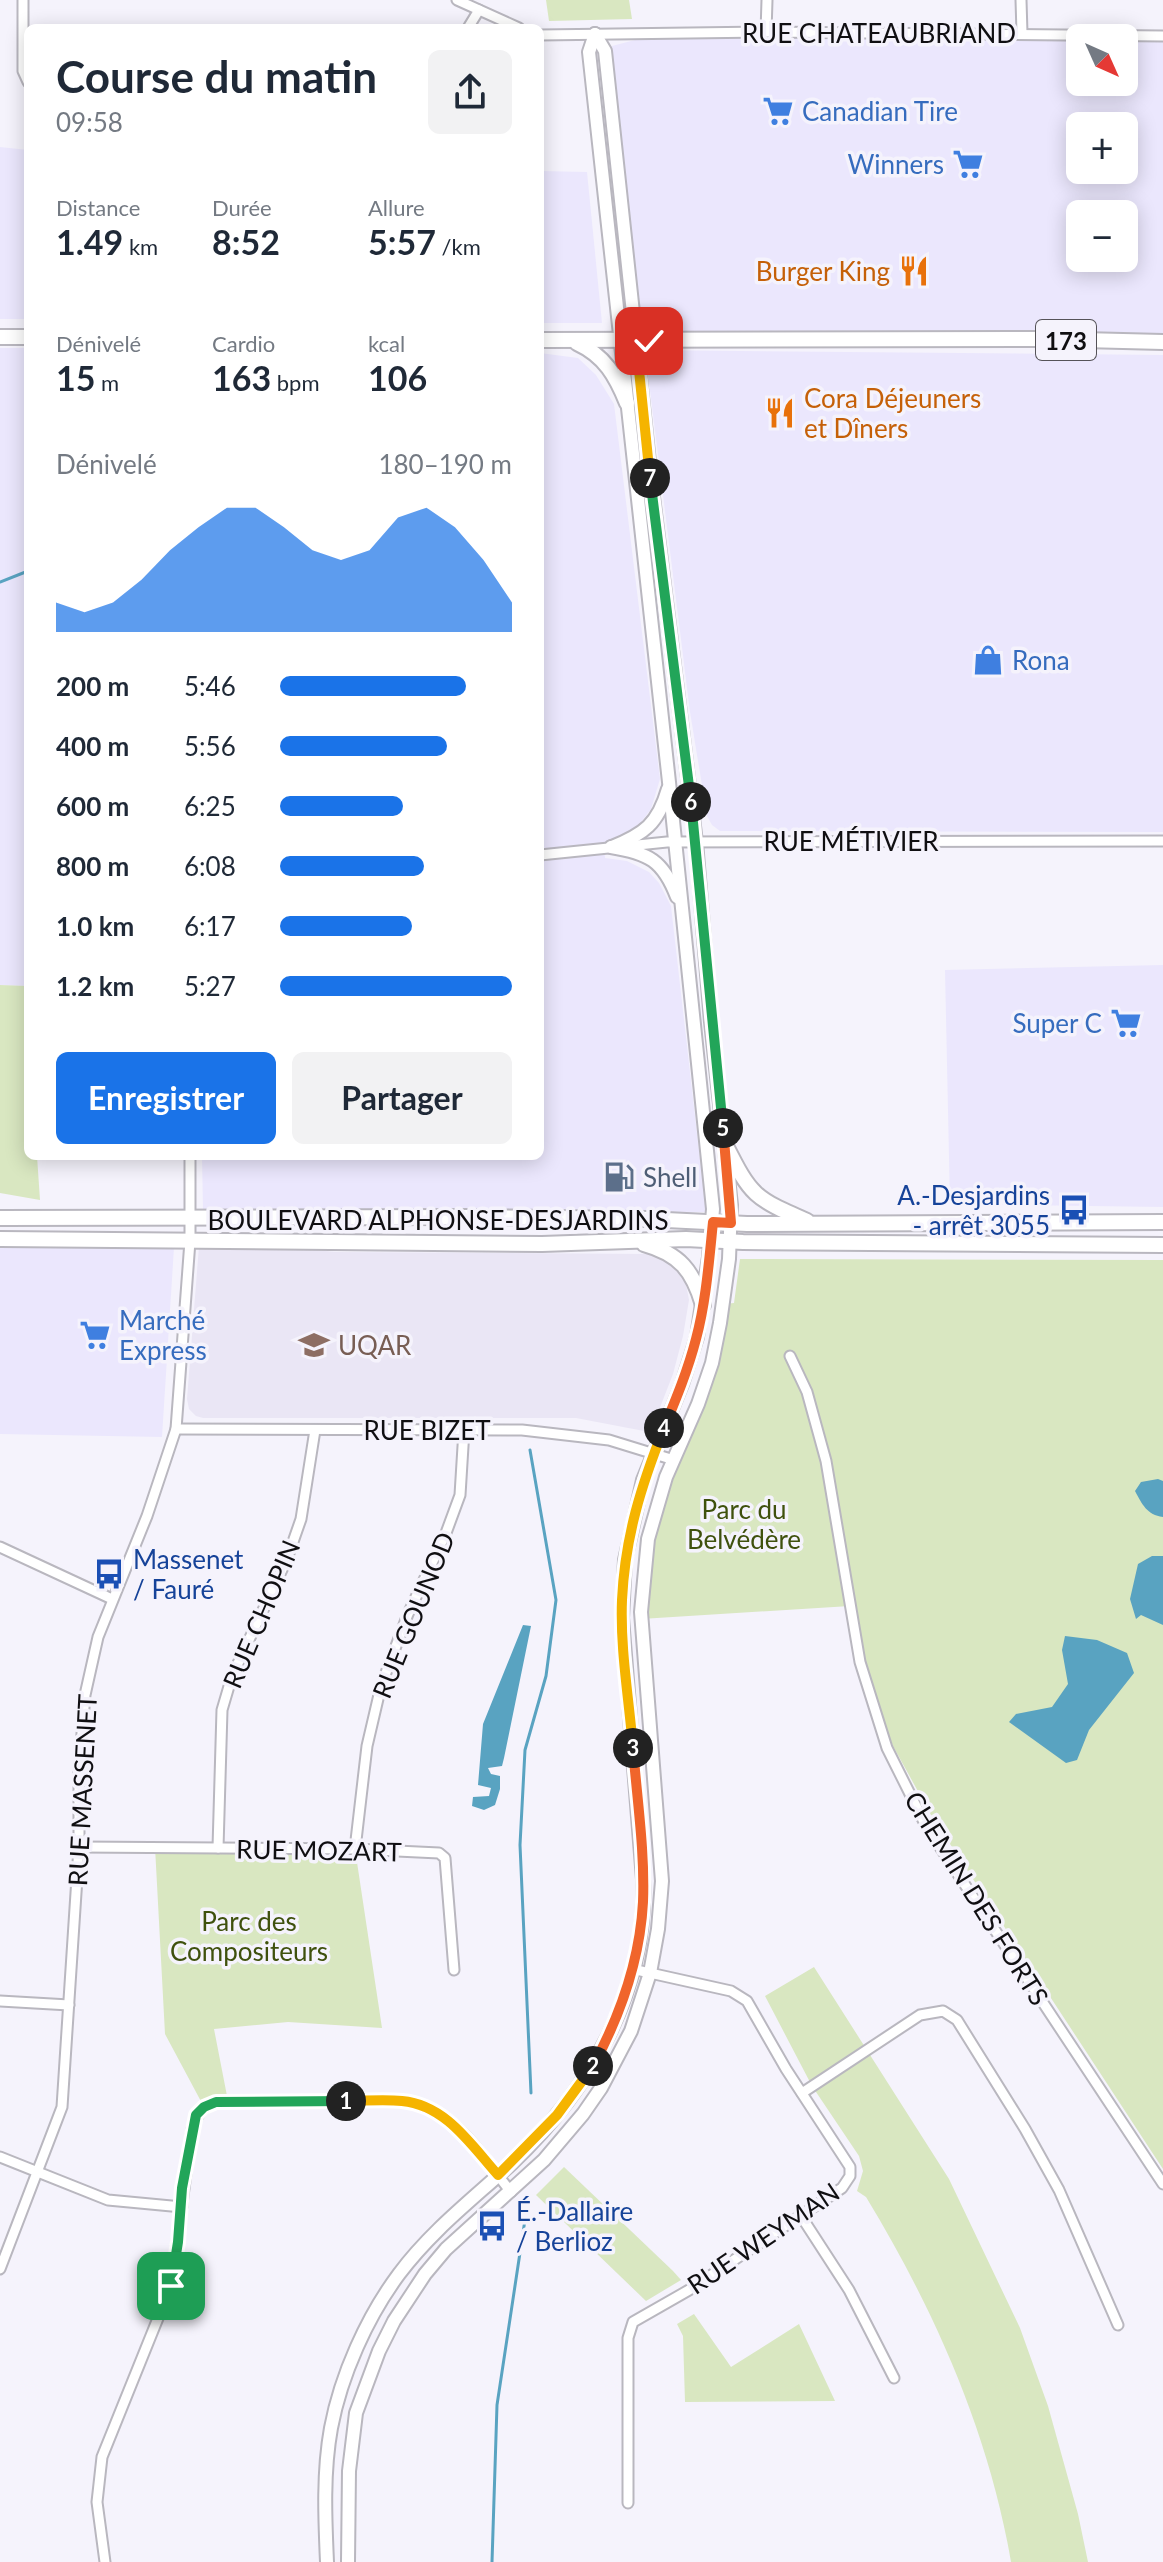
<!DOCTYPE html>
<html lang="fr">
<head>
<meta charset="utf-8">
<style>
	:root { --surface:#fff; --page:#f2f2f3; --text:#1f2937; --muted:#747a83; --accent:#1a73e8 }
	body { margin:0; font-family:Lato,sans-serif; background:var(--page); color:var(--text); height:100vh; display:flex; flex-direction:column; font-size:30px; white-space:nowrap }
	* { box-sizing:border-box; margin:0 }
	p { font-size:26px; color:var(--muted) }
	.icon { flex:none; width:44px; height:44px; fill:none; stroke:currentColor; stroke-width:2; stroke-linecap:round; stroke-linejoin:round }
	.map { position:relative; flex:1; overflow:hidden }
	.panel { position:absolute; left:24px; top:24px; width:520px; height:1136px; display:flex; flex-direction:column; background:var(--surface); border-radius:12px; box-shadow:0 4px 20px #0003 }
	.panel>* { flex:none }
	.needle { width:52px; rotate:135deg }
	.fabs { position:absolute; left:1066px; top:24px; display:grid; gap:16px }
	.fabs a { display:grid; place-items:center; width:72px; height:72px; border-radius:12px; background:var(--surface); box-shadow:0 4px 20px #0003; font-size:40px }
	.pin { position:absolute; display:grid; place-items:center; width:68px; height:68px; color:#fff; margin:-34px; border-radius:16px; box-shadow:0 4px 12px #0006 }
	.km { position:absolute; width:40px; height:40px; margin:-20px; border-radius:50%; background:#222; color:#fff; font-size:22px; line-height:40px; text-align:center }
	.round { display:grid; place-items:center; flex:none; width:84px; height:84px; border-radius:12px; background:var(--page) }
	.head { display:flex; align-items:center; justify-content:space-between; height:136px; padding:0 32px }
	h1 { font-size:44px; font-weight:700; line-height:60px }
	.figures { display:grid; grid-template-columns:repeat(3,1fr); gap:12px; height:136px; padding:8px 32px }
	.figures div { display:grid; align-content:center }
	.figures b { font-size:34px; font-weight:700 }
	.figures small { font-size:22px; font-weight:400 }
	.figures p { font-size:22px }
	.chart { height:224px; padding:16px 32px }
	.chart p { display:flex; justify-content:space-between }
	.chart svg { width:100%; height:144px; margin-top:8px; fill:var(--accent); opacity:.7 }
	.button { display:flex; gap:16px; margin-top:auto; padding:16px 32px }
	.button a { flex:1; height:92px; border-radius:12px; background:var(--accent); color:#fff; font-size:32px; font-weight:700; line-height:92px; text-align:center }
	.button a+a { background:var(--page); color:var(--text) }
	ul { padding:0 32px; list-style:none; font-size:26px }
	li { display:grid; grid-template-columns:128px 96px 1fr; align-items:center; height:60px }
	li i { height:20px; border-radius:10px; background:var(--accent) }
	.map>svg:first-child { display:block }
	.commercial { fill:#ebe7fd; fill-rule:evenodd }
	.built { fill:#eae6f5 }
	.green { fill:#d9e7c1 }
	.water { fill:#59a3c1 }
	.lines { fill:none; stroke-linecap:round; stroke-linejoin:round }
	.stream { stroke:#59a3c1; stroke-width:3 }
	.minor-casing { stroke:#b9b7bf; stroke-width:13 }
	.tertiary-casing { stroke:#b9b7bf; stroke-width:16 }
	.secondary-casing { stroke:#b9b7bf; stroke-width:18 }
	.primary-casing { stroke:#b9b7bf; stroke-width:18 }
	.minor { stroke:#fff; stroke-width:9 }
	.tertiary { stroke:#fff; stroke-width:12 }
	.secondary { stroke:#fff; stroke-width:14 }
	.primary { stroke:#fff; stroke-width:14 }
	.split-1-casing { stroke:#fff; stroke-width:16 }
	.split-2-casing { stroke:#fff; stroke-width:16 }
	.split-3-casing { stroke:#fff; stroke-width:16 }
	.split-4-casing { stroke:#fff; stroke-width:16 }
	.split-5-casing { stroke:#fff; stroke-width:16 }
	.split-6-casing { stroke:#fff; stroke-width:16 }
	.split-7-casing { stroke:#fff; stroke-width:16 }
	.split-8-casing { stroke:#fff; stroke-width:16 }
	.split-1 { stroke:#22a559; stroke-width:10 }
	.split-2 { stroke:#f5b400; stroke-width:10 }
	.split-3 { stroke:#f0652b; stroke-width:10 }
	.split-4 { stroke:#f5b400; stroke-width:10 }
	.split-5 { stroke:#f0652b; stroke-width:10 }
	.split-6 { stroke:#22a559; stroke-width:10 }
	.split-7 { stroke:#22a559; stroke-width:10 }
	.split-8 { stroke:#f5b400; stroke-width:10 }
	.labels { text-anchor:middle; dominant-baseline:central; stroke-width:7; stroke-linejoin:round; paint-order:stroke }
	.shield { fill:#f5f3fc; stroke:#555358; stroke-width:2 }
	.shield-label { font-size:24px; font-weight:bold; fill:#100f12 }
	.street-label { font-size:26px; fill:#100f12; stroke:#f5f3fc }
	.shop-label { font-size:26px; fill:#366cbe; stroke:#f5f3fc; text-anchor:start }
	.food-label { font-size:26px; fill:#c56008; stroke:#f5f3fc; text-anchor:end }
	.service-label { font-size:26px; fill:#4e5e75; stroke:#f5f3fc; text-anchor:start }
	.transit-label { font-size:26px; fill:#164399; stroke:#f5f3fc; text-anchor:start }
	.education-label { font-size:26px; fill:#785e54; stroke:#f5f3fc; text-anchor:start }
	.park-label { font-size:26px; fill:#3f510d; stroke:#f5f3fc }
</style>
</head>
<body>
<div class="map">
<svg width="1163" height="2562" viewBox="0 0 1163 2562">
	<rect width="100%" height="100%" fill="#f5f3fc"/>
	<g class="commercial">
		<path d="M750,35H1163V335L641,332L612,46L635,40ZM1080,38H1124V82H1080ZM1080,126H1124V170H1080ZM1080,214H1124V258H1080Z"/>
		<polygon points="0,147 28,150 28,319 0,319"/>
		<polygon points="540,171 587,172 602,323 540,323"/>
		<polygon points="0,348 28,348 28,986 0,985"/>
		<polygon points="645,350 1163,355 1163,832 720,831 712,825 707,816 690,712"/>
		<polygon points="540,353 578,358 596,375 614,404 660,779 651,809 639,825 623,836 604,843 605,858 627,861 649,872 659,883 671,906 706,1212 203,1210 202,1156 540,1156"/>
		<polygon points="1163,965 1163,1207 950,1204 945,970"/>
		<polygon points="0,1246 174,1247 162,1437 0,1434"/>
	</g>
	<polygon class="built" points="199,1246 286,1247 336,1252 649,1254 661,1258 677,1271 686,1284 689,1300 683,1336 673,1374 652,1428 644,1431 576,1418 203,1418 196,1416 189,1409 187,1399"/>
	<g class="green">
		<polygon points="546,0 629,0 632,19 549,21"/>
		<polygon points="0,985 28,986 28,1156 37,1156 40,1200 0,1193"/>
		<polygon points="740,1259 1163,1260 1163,2169 931,1815 893,1746 860,1662 850,1606 641,1619 648,1539 698,1404 723,1304 734,1303"/>
		<polygon points="155,1847 355,1849 382,2028 288,2022 214,2029 228,2101 204,2107 165,2034"/>
		<path d="M814,1967L949,2179L1020,2328L1048,2406L1078,2514L1088,2562H1011C989,2432 934,2309 866,2197L857,2191L863,2171L859,2156L812,2086L765,1996Z"/>
		<polygon points="564,2167 673,2271 681,2280 646,2301 536,2195"/>
		<polygon points="694,2314 731,2367 799,2324 835,2401 685,2402 683,2336 677,2324"/>
	</g>
	<g class="water">
		<path d="M1158,1479L1163,1481V1517C1147,1515 1142,1504 1135,1491L1141,1482Z"/>
		<polygon points="1152,1556 1163,1556 1163,1625 1141,1615 1136,1619 1130,1599 1138,1564"/>
		<polygon points="523,1625 531,1626 504,1758 502,1766 488,1768 491,1774 500,1776 500,1789 495,1805 484,1810 472,1806 473,1797 489,1796 491,1788 478,1785 483,1724"/>
		<polygon points="1065,1636 1097,1640 1127,1653 1134,1673 1089,1730 1077,1760 1066,1763 1009,1722 1016,1714 1052,1707 1068,1684 1062,1650"/>
	</g>
	<g class="lines">
		<g class="stream">
			<polyline points="0,582 28,571"/>
			<polyline points="530,1450 556,1600 546,1676 525,1750 520,1845 531,2093"/>
			<polyline points="492,2562 497,2405 526,2213"/>
		</g>
		<g class="minor-casing">
			<g id="minor">
				<polyline points="23,0 23,71 28,82"/>
				<polyline points="457,0 519,28"/>
				<polyline points="1021,0 1022,33"/>
				<polyline points="468,28 479,10"/>
				<polyline points="766,32 767,0"/>
				<polyline points="540,35 766,32 1163,36"/>
				<polyline points="540,855 667,842 1163,841"/>
				<polyline points="790,1356 807,1392 826,1461 860,1662 887,1748 926,1826 1163,2184"/>
				<polyline points="176,1429 522,1430 609,1440 674,1460"/>
				<polyline points="0,1547 112,1599"/>
				<polyline points="79,1847 355,1849 439,1853 445,1858 454,1970"/>
				<polyline points="218,1848 222,1710 232,1676 287,1559 301,1519 315,1430"/>
				<polyline points="355,1849 367,1746 381,1686 408,1614 446,1533 460,1495 464,1430"/>
				<polyline points="0,2001 69,2005"/>
				<polyline points="802,2093 920,2015 943,2011 957,2020 1025,2129 1059,2190 1118,2325"/>
				<polyline points="0,2157 108,2200 182,2207"/>
				<polyline points="801,2216 849,2290 894,2378"/>
				<polyline points="0,2269 62,2107 79,1847 79,1771 85,1695 98,1637 147,1516 176,1429 190,1241 190,1156"/>
				<polyline points="628,2503 628,2338 633,2322 689,2290 842,2188 850,2176 850,2167 786,2069 747,2001 731,1991 632,1969"/>
				<path d="M105,2562L97,2502L102,2457L171,2286L192,2129C198,2110 208,2102 228,2101H404C417,2104 432,2109 444,2117C470,2135 491,2167 511,2192"/>
			</g>
		</g>
		<g class="tertiary-casing">
			<g id="tertiary">
				<path d="M611,847C648,853 663,860 677,897"/>
				<path d="M612,847C644,834 658,824 668,789"/>
				<path d="M327,2562C325,2518 323,2472 331,2428C341,2375 367,2317 399,2274C432,2230 473,2199 512,2163C590,2089 648,1990 643,1879L622,1618L625,1560L643,1480L682,1384L697,1337L709,1257L713,1209L669,782L589,52L595,34"/>
				<polyline points="348,2562 349,2471 356,2413 379,2351 394,2321 425,2274 446,2249 544,2160 583,2114 601,2088 631,2031 650,1973 658,1929 662,1881 641,1612 648,1539 666,1477 698,1404 712,1363 720,1323 729,1259 731,1205 711,1022 696,842 651,481 605,51 595,34"/>
			</g>
		</g>
		<g class="secondary-casing">
			<g id="secondary">
				<path d="M725,1144C751,1196 754,1198 807,1221"/>
				<polyline points="0,1218 464,1217 646,1219 747,1224 1163,1222"/>
				<polyline points="0,1239 542,1244 686,1239 743,1242 1163,1245"/>
				<path d="M644,1244C680,1254 693,1271 703,1305"/>
			</g>
		</g>
		<g class="primary-casing">
			<g id="primary">
				<polyline points="0,337 28,337"/>
				<polyline points="540,340 1043,339 1163,342"/>
				<path d="M577,343C605,356 616,376 627,403"/>
			</g>
		</g>
		<use href="#minor" class="minor"/>
		<use href="#tertiary" class="tertiary"/>
		<use href="#secondary" class="secondary"/>
		<use href="#primary" class="primary"/>
	</g>
	<g class="lines">
		<g class="split-1-casing">
			<polyline id="split-1" points="171,2286 178,2242 182,2188 196,2115 204,2107 216,2102 346,2101"/>
		</g>
		<g class="split-2-casing">
			<path id="split-2" d="M346,2101C364,2101 384,2099 402,2101C446,2105 471,2145 498,2175L557,2115L593,2066"/>
		</g>
		<g class="split-3-casing">
			<path id="split-3" d="M593,2066C620,2016 640,1959 643,1902C645,1851 637,1799 633,1748"/>
		</g>
		<g class="split-4-casing">
			<path id="split-4" d="M633,1748C629,1699 620,1649 622,1600C625,1537 641,1486 664,1428"/>
		</g>
		<g class="split-5-casing">
			<path id="split-5" d="M664,1428C676,1399 688,1370 696,1339C706,1302 709,1261 713,1222L731,1223L723,1128"/>
		</g>
		<g class="split-6-casing">
			<polyline id="split-6" points="691,802 723,1128"/>
		</g>
		<g class="split-7-casing">
			<polyline id="split-7" points="650,478 691,802"/>
		</g>
		<g class="split-8-casing">
			<polyline id="split-8" points="649,341 636,341 650,478"/>
		</g>
		<use href="#split-1" class="split-1"/>
		<use href="#split-2" class="split-2"/>
		<use href="#split-3" class="split-3"/>
		<use href="#split-4" class="split-4"/>
		<use href="#split-5" class="split-5"/>
		<use href="#split-6" class="split-6"/>
		<use href="#split-7" class="split-7"/>
		<use href="#split-8" class="split-8"/>
	</g>
	<defs>
		<g id="supermarket-bare" transform="scale(2.4)"><path d="M-6-5.5h2.5l.6 2H6L4.5 2H-2.5L-4.4-4H-6ZM-1.5 3.2a1.3 1.3 0 1 0 .1 0ZM3 3.2a1.3 1.3 0 1 0 .1 0Z" fill="#3f7fe0" stroke="#f5f3fc" stroke-width="2.5" paint-order="stroke"/></g>
		<g id="restaurant-bare" transform="scale(2.4)"><path d="M-5-6h1v4h1v-4h1v4h1v-4h1v5L-1.5 .5V6h-2V.5L-5-1ZM5-6V6H3V1.5H1.5Q1.5-4 5-6Z" fill="#e8710a" stroke="#f5f3fc" stroke-width="2.5" paint-order="stroke"/></g>
		<g id="shop-bare" transform="scale(2.4)"><path d="M-5-2.5h2.3a2.7 3.5 0 0 1 5.4 0H5L5.5 6h-11ZM-1.5-2.5h3a1.5 2.3 0 0 0-3 0Z" fill="#3f7fe0" stroke="#f5f3fc" stroke-width="2.5" paint-order="stroke"/></g>
		<g id="fuel-bare" transform="scale(2.4)"><path d="M-5.5-6h7V0h2V4h1.3V-2.5L3-4.5l.8-.8L6-3V5H2.5V1h-1V6h-7ZM-4.2-4.7v3.2H.2V-4.7Z" fill="#5c6f8a" stroke="#f5f3fc" stroke-width="2.5" paint-order="stroke"/></g>
		<g id="bus-bare" transform="scale(2.4)"><path d="M-5-6H5V4H4V6H2V4H-2V6H-4V4H-5ZM-3.5-4V0h7V-4ZM-3.5 1.2v1.5H-2V1.2ZM2 1.2v1.5H3.5V1.2Z" fill="#1a4fb4" stroke="#f5f3fc" stroke-width="2.5" paint-order="stroke"/></g>
		<g id="university-bare" transform="scale(2.4)"><path d="M0-5L7-2L0 1L-7-2ZM-4 1L0 2.5L4 1V4Q0 6-4 4Z" fill="#8d6e63" stroke="#f5f3fc" stroke-width="2.5" paint-order="stroke"/></g>
	</defs>
	<g fill-rule="evenodd">
		<use href="#supermarket-bare" x="778" y="111"/>
		<use href="#supermarket-bare" x="968" y="164"/>
		<use href="#restaurant-bare" x="914" y="271"/>
		<use href="#restaurant-bare" x="780" y="413"/>
		<use href="#shop-bare" x="988" y="660"/>
		<use href="#supermarket-bare" x="1126" y="1023"/>
		<use href="#fuel-bare" x="619" y="1177"/>
		<use href="#bus-bare" x="1074" y="1210"/>
		<use href="#supermarket-bare" x="95" y="1335"/>
		<use href="#university-bare" x="314" y="1345"/>
		<use href="#bus-bare" x="109" y="1574"/>
		<use href="#bus-bare" x="492" y="2226"/>
	</g>
	<g class="labels">
		<rect class="shield" x="1036" y="320" width="60" height="40" rx="6"/>
		<g class="shield-label">
			<text x="1066" y="340">173</text>
		</g>
		<g class="street-label">
			<text x="879" y="33">RUE CHATEAUBRIAND</text>
			<text x="851" y="841">RUE MÉTIVIER</text>
			<text x="438" y="1220">BOULEVARD ALPHONSE-DESJARDINS</text>
			<text x="427" y="1430">RUE BIZET</text>
			<text transform="translate(261 1614) rotate(-67)">RUE CHOPIN</text>
			<text transform="translate(413 1615) rotate(-68)">RUE GOUNOD</text>
			<text transform="translate(82 1790) rotate(-87)">RUE MASSENET</text>
			<text transform="translate(319 1850) rotate(1)">RUE MOZART</text>
			<text transform="translate(977 1898) rotate(58)">CHEMIN DES FORTS</text>
			<text transform="translate(763 2238) rotate(-34)">RUE WEYMAN</text>
		</g>
		<g class="shop-label">
			<text x="802" y="111">Canadian Tire</text>
			<text x="944" y="164" text-anchor="end">Winners</text>
			<text x="1012" y="660">Rona</text>
			<text x="1102" y="1023" text-anchor="end">Super C</text>
			<text x="119" y="1320">Marché<tspan x="119" dy="30">Express</tspan></text>
		</g>
		<g class="food-label">
			<text x="890" y="271">Burger King</text>
			<text x="804" y="398" text-anchor="start">Cora Déjeuners<tspan x="804" dy="30">et Dîners</tspan></text>
		</g>
		<g class="service-label">
			<text x="643" y="1177">Shell</text>
		</g>
		<g class="transit-label">
			<text x="1050" y="1195" text-anchor="end">A.-Desjardins<tspan x="1050" dy="30">- arrêt 3055</tspan></text>
			<text x="133" y="1559">Massenet<tspan x="133" dy="30">/ Fauré</tspan></text>
			<text x="516" y="2211">É.-Dallaire<tspan x="516" dy="30">/ Berlioz</tspan></text>
		</g>
		<g class="education-label">
			<text x="338" y="1345">UQAR</text>
		</g>
		<g class="park-label">
			<text x="744" y="1509">Parc du<tspan x="744" dy="30">Belvédère</tspan></text>
			<text x="249" y="1921">Parc des<tspan x="249" dy="30">Compositeurs</tspan></text>
		</g>
	</g>
</svg>
<div class="fabs">
<a><svg class="needle" viewBox="-14 -14 28 28"><path d="M0-13l5 13h-10z" fill="#e53935"/><path d="M0 13l5-13h-10z" fill="#747a83"/></svg></a>
<a>+</a>
<a>−</a>
</div>
<div class="pin" style="left:171px;top:2286px;background:#1e9e55"><svg class="icon" aria-label="arrive" viewBox="0 0 24 24"><path d="M6 21V4h12l-3 4 3 4H6"/></svg></div>
<div class="pin" style="left:649px;top:341px;background:#d93025"><svg class="icon" aria-label="check" viewBox="0 0 24 24"><path d="M5 12l5 5 9-10"/></svg></div>
<b class="km" style="left:346px;top:2101px">1</b>
<b class="km" style="left:593px;top:2066px">2</b>
<b class="km" style="left:633px;top:1748px">3</b>
<b class="km" style="left:664px;top:1428px">4</b>
<b class="km" style="left:723px;top:1128px">5</b>
<b class="km" style="left:691px;top:802px">6</b>
<b class="km" style="left:650px;top:478px">7</b>
<section class="panel">
<div class="head"><div><h1>Course du matin</h1><p>09:58</p></div><a class="round"><svg class="icon" aria-label="share" viewBox="0 0 24 24"><path d="M12 15V3M7 8l5-5 5 5M5 13v7h14v-7"/></svg></a></div>
<div class="figures">
<div><p>Distance</p><b>1.49<small> km</small></b></div>
<div><p>Durée</p><b>8:52</b></div>
<div><p>Allure</p><b>5:57<small> /km</small></b></div>
</div>
<div class="figures">
<div><p>Dénivelé</p><b>15<small> m</small></b></div>
<div><p>Cardio</p><b>163<small> bpm</small></b></div>
<div><p>kcal</p><b>106</b></div>
</div>
<div class="chart"><p><span>Dénivelé</span>180–190 m</p>
<svg viewBox="0 0 160 44" preserveAspectRatio="none"><path d="M0 44V35L10 38L20 35L30 28L40 19L50 12L60 6L70 6L80 12L90 19L100 22L110 19L120 9L130 6L140 12L150 22L160 35V44z"/></svg>
</div>
<ul>
<li><b>200 m</b>5:46<i style="width:80%"></i></li>
<li><b>400 m</b>5:56<i style="width:72%"></i></li>
<li><b>600 m</b>6:25<i style="width:53%"></i></li>
<li><b>800 m</b>6:08<i style="width:62%"></i></li>
<li><b>1.0 km</b>6:17<i style="width:57%"></i></li>
<li><b>1.2 km</b>5:27<i style="width:100%"></i></li>
</ul>
<div class="button"><a>Enregistrer</a><a>Partager</a></div>
</section>
</div>
</body>
</html>
